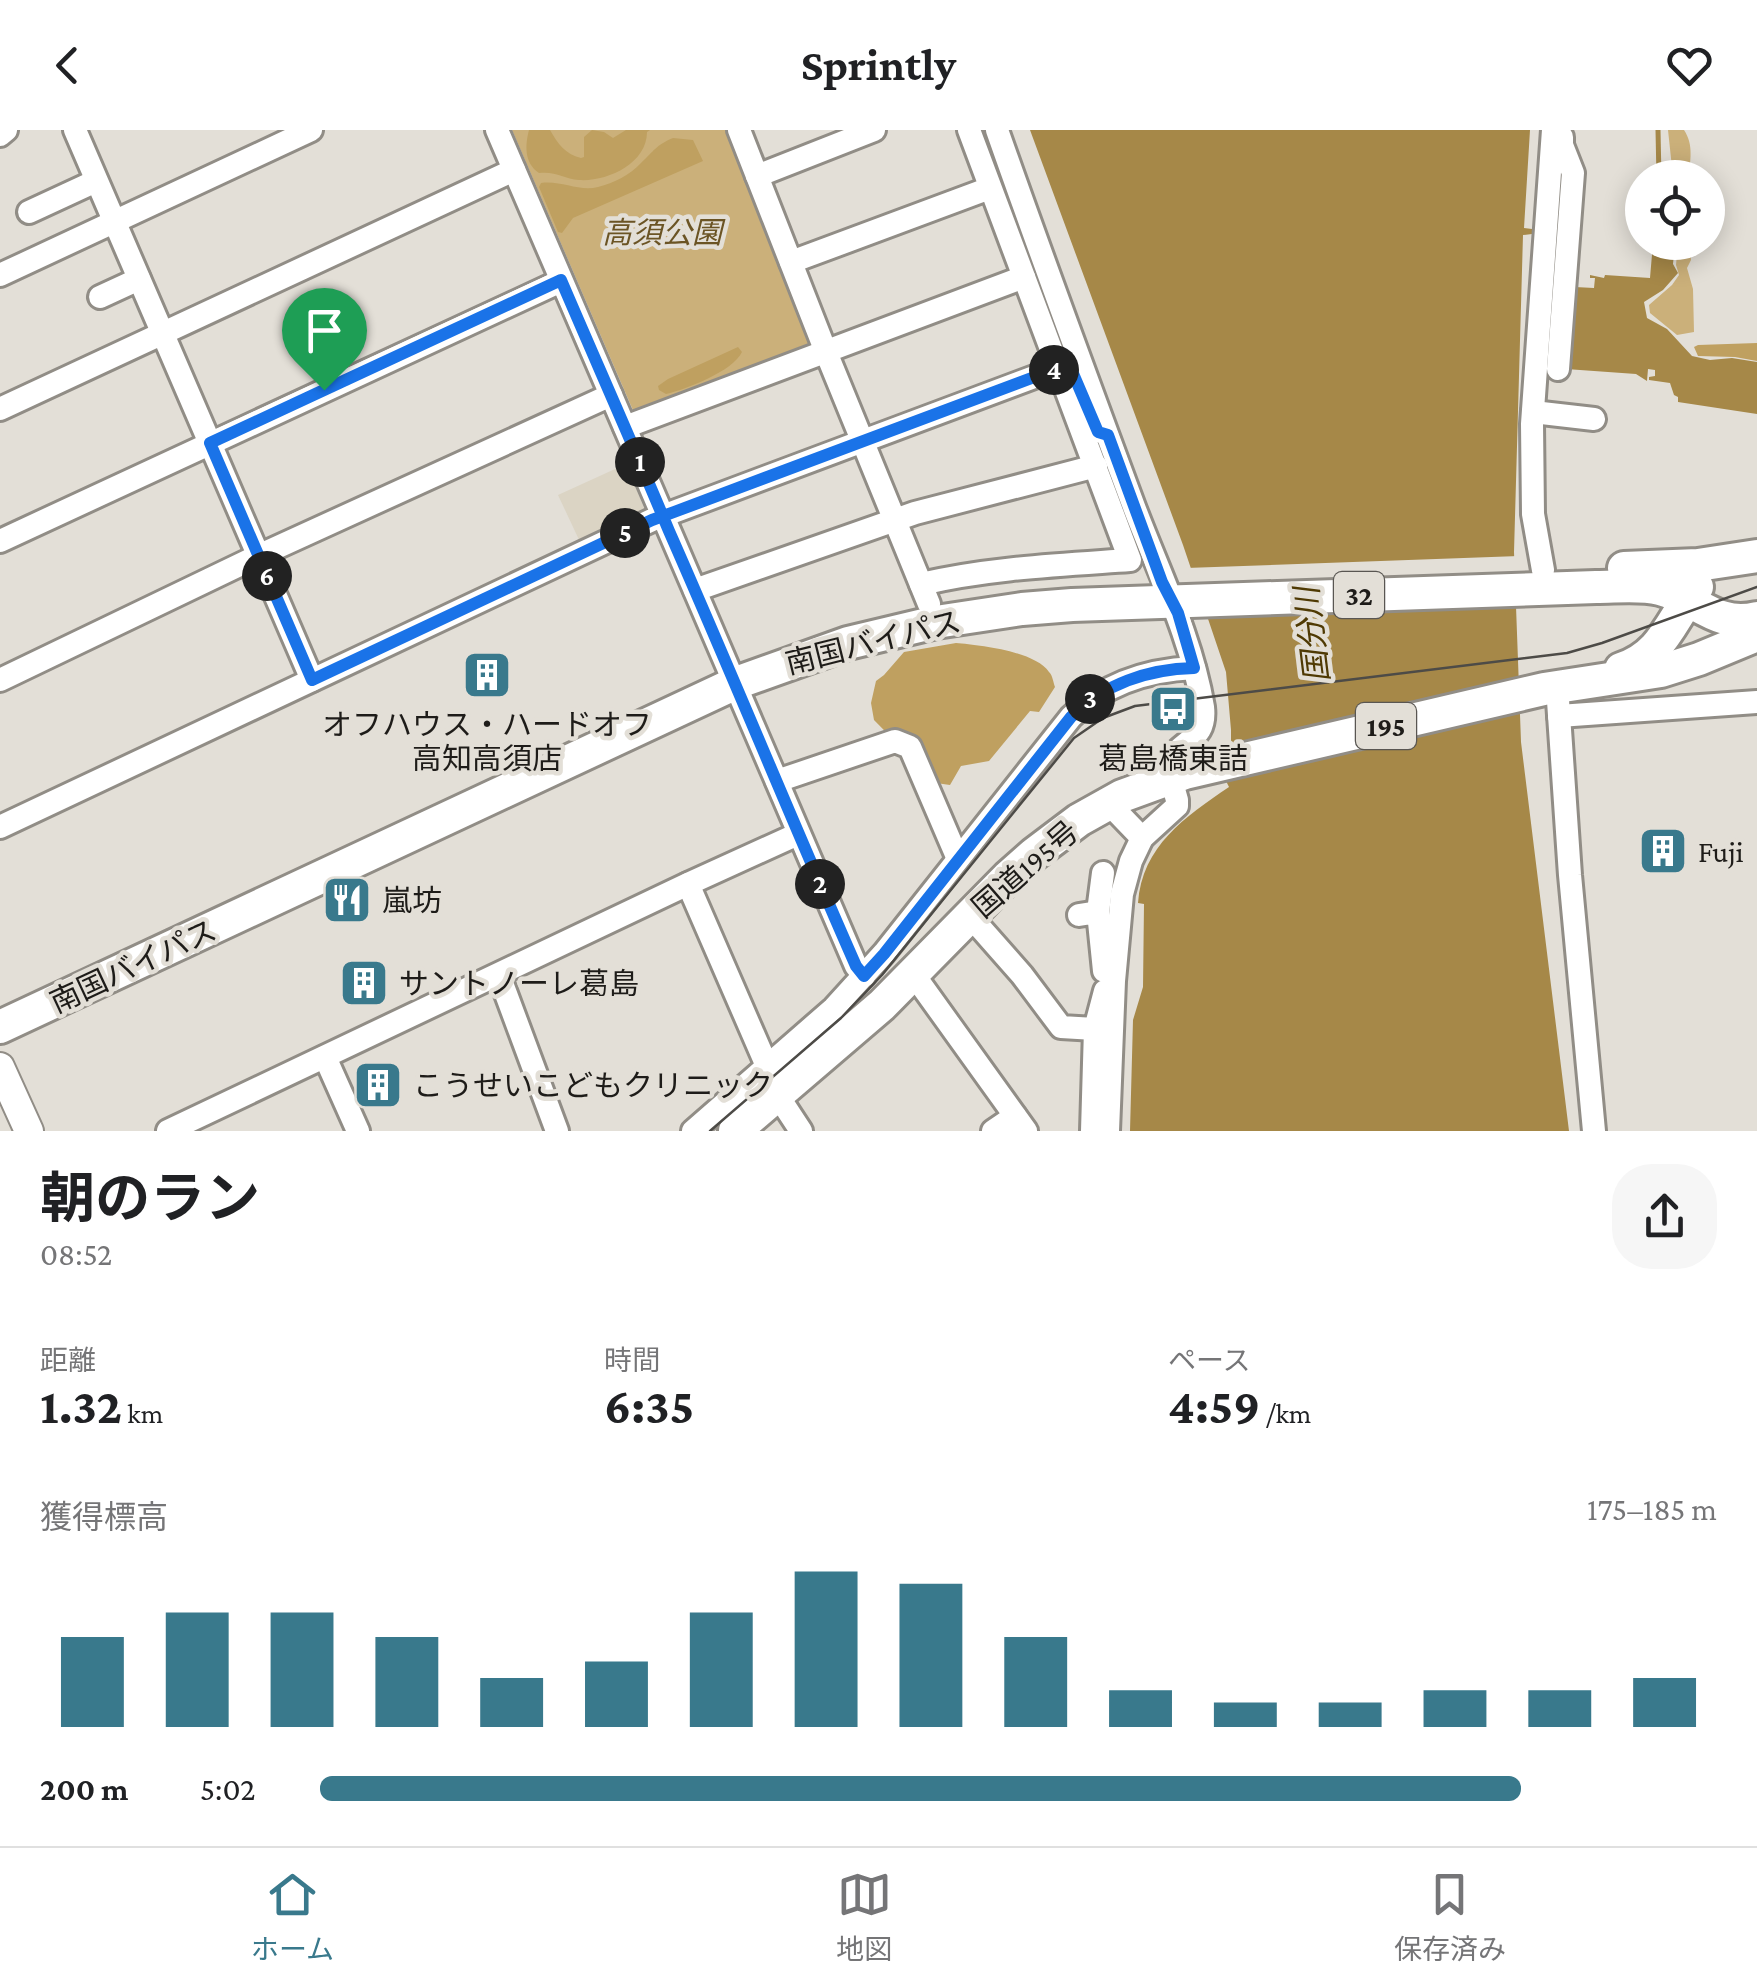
<!DOCTYPE html>
<html lang="ja">
<head>
<meta charset="utf-8">
<style>
	:root { --surface:#fff; --page:#f6f6f6; --text:#202124; --muted:#757577; --line:#e0e0e0; --accent:#39798c }
	body { margin:0; font-family:"Crimson Pro","Noto Sans JP",serif; background:var(--page); color:var(--text); height:100vh; display:flex; flex-direction:column; font-size:38px; white-space:nowrap }
	* { box-sizing:border-box; margin:0 }
	p { font-size:32px; color:var(--muted) }
	.icon { flex:none; width:55px; height:55px; fill:none; stroke:currentColor; stroke-width:2; stroke-linecap:round; stroke-linejoin:round }
	.map { position:relative; height:1001px; overflow:hidden }
	.drawer { display:flex; flex-direction:column; background:var(--surface); flex:1 }
	.drawer>* { flex:none }
	.controls { position:absolute; left:1625px; top:30px; display:grid; gap:20px }
	.controls a { display:grid; place-items:center; width:100px; height:100px; border-radius:50%; background:var(--surface); box-shadow:0 5px 25px #0003; font-size:50px }
	.pin { position:absolute; display:grid; place-items:center; width:85px; height:85px; color:#fff; margin:-102px -42px; border-radius:50% 50% 50% 0; rotate:-45deg; box-shadow:0 0 10px #0007 }
	.pin .icon { rotate:45deg }
	.km { position:absolute; width:50px; height:50px; margin:-25px; border-radius:50%; background:#222; color:#fff; font-size:28px; line-height:50px; text-align:center }
	.round { display:grid; place-items:center; flex:none; width:105px; height:105px; border-radius:40px; background:var(--page) }
	.summary { display:flex; align-items:center; justify-content:space-between; height:170px; padding:0 40px }
	h1 { font-size:55px; font-weight:700; line-height:75px }
	.figures { display:grid; grid-template-columns:repeat(3,1fr); gap:15px; height:170px; padding:10px 40px }
	.figures div { display:grid; align-content:center }
	.figures b { font-size:50px; font-weight:700 }
	.figures small { font-size:28px; font-weight:400 }
	.figures p { font-size:28px }
	.chart { height:280px; padding:20px 40px }
	.chart p { display:flex; justify-content:space-between }
	.chart svg { width:100%; height:180px; margin-top:10px; stroke:var(--accent); stroke-width:6 }
	ul { padding:0 40px; list-style:none; font-size:32px }
	li { display:grid; grid-template-columns:160px 120px 1fr; align-items:center; height:75px }
	li i { height:25px; border-radius:12px; background:var(--accent) }
	header { display:flex; justify-content:space-between; align-items:center; height:130px; padding:0 40px; background:var(--surface); font-size:45px; font-weight:700 }
	.tab-bar { display:flex; justify-content:space-around; align-items:center; height:140px; border-top:2px solid var(--line); background:var(--surface); font-size:28px; color:var(--muted) }
	.tab-bar a { display:grid; justify-items:center; gap:5px }
	.tab-bar .selected { color:var(--accent) }
	.map>svg:first-child { display:block }
	.built { fill:#dbd4c4 }
	.green { fill:#cbb07a }
	.forest { fill:#bfa060 }
	.water { fill:#a68848 }
	.pier { fill:#e3dfd7 }
	.lines { fill:none; stroke-linecap:round; stroke-linejoin:round }
	.stream { stroke:#a68848; stroke-width:5 }
	.minor-casing { stroke:#918d86; stroke-width:28 }
	.major-casing { stroke:#918d86; stroke-width:32 }
	.highway-casing { stroke:#918d86; stroke-width:38 }
	.minor { stroke:#fff; stroke-width:22 }
	.major { stroke:#fff; stroke-width:28 }
	.highway { stroke:#fff; stroke-width:32 }
	.tram { stroke:#4d4b47; stroke-width:2.5 }
	.route-casing { stroke:#fff; stroke-width:20 }
	.route { stroke:#1a73e8; stroke-width:12 }
	.labels { text-anchor:middle; dominant-baseline:central; stroke-width:9; stroke-linejoin:round; paint-order:stroke }
	.shield { fill:#e3dfd7; stroke:#595652; stroke-width:2.5 }
	.shield-label { font-size:28px; font-weight:bold; fill:#1e1c19 }
	.park-label { font-size:30px; font-style:italic; fill:#6b5424; stroke:#e3dfd7 }
	.street-label { font-size:30px; fill:#1e1c19; stroke:#e3dfd7 }
	.poi-label { font-size:30px; fill:#1e1c19; stroke:#e3dfd7; text-anchor:start }
	.water-label { font-size:32px; font-style:italic; fill:#4f3a04; stroke:#e3dfd7 }
</style>
</head>
<body>
<header><svg class="icon" aria-label="back" viewBox="0 0 24 24"><path d="M15 5l-7 7 7 7"/></svg>Sprintly<svg class="icon" aria-label="heart" viewBox="0 0 24 24"><path d="M12 20l-8-8c-3-5 5-10 8-4 3-6 11-1 8 4z"/></svg></header>
<div class="map">
<svg width="1757" height="1001" viewBox="0 0 1757 1001">
	<rect width="100%" height="100%" fill="#e3dfd7"/>
	<polygon class="built" points="626,334 646,383 581,414 558,365"/>
	<g class="green">
		<polygon points="512,0 729,0 811,211 808,220 635,285"/>
		<path d="M1668,0H1684C1694,15 1690,30 1689,47H1673Z"/>
		<polygon points="1678,113 1690,113 1691,130 1687,138 1693,159 1694,202 1677,205 1650,183 1649,175 1672,155 1679,145 1676,135"/>
	</g>
	<g class="forest">
		<path d="M529,0H550C558,14 565,24 581,28L584,27V7L592,0L604,2L613,8L626,0H650L647,2C647,34 606,52 579,50C564,49 556,41 539,43C524,33 525,15 529,0Z"/>
		<path d="M673,8L693,10L703,31L573,88L562,103L558,102L539,57L541,53C561,50 579,62 598,57C614,53 630,45 641,33C654,21 656,15 673,8Z"/>
		<polygon points="1757,213 1757,231 1735,227 1698,226 1694,217 1698,215"/>
		<path d="M738,217L742,222C733,241 687,259 666,264L659,260L658,256L668,249Z"/>
		<path d="M956,513C979,515 1035,521 1049,542C1053,546 1053,552 1055,557L1039,582L1030,581L989,631L961,636L950,655L936,653L874,590L871,573L876,551L884,545L904,522Z"/>
	</g>
	<g class="water">
		<path d="M1030,0H1530L1524,98L1532,99V104L1523,105L1514,422L1521,612L1569,1001H1130L1133,890L1143,857L1144,774L1138,773C1142,716 1185,687 1229,657L1225,649L1231,622V600L1226,542L1183,415Z"/>
		<polygon points="1653,113 1675,113 1673,134 1678,143 1663,160 1644,172 1647,188 1667,199 1692,226 1710,230 1732,228 1757,232 1757,284 1678,272 1678,267 1674,265 1670,253 1649,250 1649,247 1655,246 1655,240 1648,239 1647,251 1636,244 1566,239 1575,157 1594,158 1595,148 1590,148 1590,145 1604,148 1605,145 1650,148"/>
	</g>
	<polygon class="pier" points="1519,426 1521,474 1201,484 1186,438"/>
	<g class="lines">
		<polyline class="stream" points="1658,0 1659,48"/>
		<g class="minor-casing">
			<g id="minor">
				<polyline points="75,0 312,550"/>
				<polyline points="497,0 611,265"/>
				<polyline points="739,0 826,222 929,474"/>
				<path d="M997,0C1041,125 1087,250 1133,374C1158,441 1191,506 1203,577C1207,612 1181,608 1167,635L1177,670V676L1142,708L1131,731L1122,764L1114,851L1108,1001"/>
				<polyline points="0,5 6,0"/>
				<polyline points="1556,6 1562,7 1562,15 1573,43 1558,239"/>
				<polyline points="757,46 874,0"/>
				<polyline points="29,82 96,51"/>
				<polyline points="791,132 990,58"/>
				<polyline points="0,145 311,0"/>
				<polyline points="100,167 139,149"/>
				<polyline points="0,279 514,40"/>
				<polyline points="1533,282 1594,289"/>
				<polyline points="625,297 1024,147"/>
				<polyline points="0,411 561,151"/>
				<polyline points="1543,440 1533,384 1532,294 1553,0"/>
				<path d="M921,454C989,438 1060,435 1130,430L969,0"/>
				<polyline points="695,460 915,383 1096,336"/>
				<polyline points="0,550 258,426 611,265 856,836 864,846"/>
				<polyline points="1557,556 1570,745 1594,1001"/>
				<polyline points="1559,586 1757,572"/>
				<polyline points="777,651 895,611 910,617 958,729"/>
				<polyline points="1116,681 1142,708"/>
				<polyline points="0,697 652,390 1069,234"/>
				<polyline points="688,754 767,936 777,952 782,972 801,1001"/>
				<polyline points="1098,782 1103,743"/>
				<polyline points="1079,785 1098,782 1104,841"/>
				<polyline points="970,786 1022,845 1061,897 1095,899 1105,861"/>
				<polyline points="499,845 557,1001"/>
				<polyline points="914,845 1026,1001"/>
				<polyline points="325,927 358,1001"/>
				<polyline points="168,1001 688,754 798,704"/>
				<path d="M693,1001L834,878L884,823L1071,587C1105,553 1147,540 1194,538"/>
				<polyline points="993,1001 1015,986"/>
				<polyline points="1092,1001 1095,899"/>
			</g>
		</g>
		<g class="major-casing">
			<polyline id="major" points="0,937 29,1001"/>
		</g>
		<g class="highway-casing">
			<g id="highway">
				<polyline points="1624,438 1698,435 1757,426"/>
				<path d="M1621,539C1664,525 1671,489 1697,457"/>
				<path d="M0,897L736,553L848,513L936,492L1022,479L1072,475L1596,457C1617,457 1641,454 1660,459C1697,468 1715,498 1757,488"/>
				<polyline points="735,1001 882,875 1008,747 1034,724 1079,690 1122,666 1185,643 1544,559 1661,541 1699,529 1757,505"/>
			</g>
		</g>
		<use href="#minor" class="minor"/>
		<use href="#major" class="major"/>
		<use href="#highway" class="highway"/>
		<polyline class="tram" points="710,1001 841,888 882,845 1074,608 1103,588 1135,576 1567,523 1602,513 1757,457"/>
	</g>
	<g class="lines">
		<g class="route-casing">
			<path id="route" d="M324,260L561,150C597,234 634,317 669,401C733,546 792,691 856,836L864,846L884,824L1071,587C1104,554 1148,539 1194,538L1178,483L1162,452L1108,305L1098,302L1069,234L674,382L652,390L312,550L210,313L324,260"/>
		</g>
		<use href="#route" class="route"/>
	</g>
	<defs>
		<g id="building-square" transform="scale(2.5)"><rect x="-9" y="-9" width="18" height="18" rx="4" fill="#39798c" stroke="#e3dfd7"/><path d="M-4-6H4V6H1V3H-1V6H-4ZM-2.5-4.3h1.7v1.8h-1.7ZM.8-4.3h1.7v1.8H.8ZM-2.5-1h1.7V.8h-1.7ZM.8-1h1.7V.8H.8Z" fill="#fff"/></g>
		<g id="bus-square" transform="scale(2.5)"><rect x="-9" y="-9" width="18" height="18" rx="4" fill="#39798c" stroke="#e3dfd7"/><path d="M-5-6H5V4H4V6H2V4H-2V6H-4V4H-5ZM-3.5-4V0h7V-4ZM-3.5 1.2v1.5H-2V1.2ZM2 1.2v1.5H3.5V1.2Z" fill="#fff"/></g>
		<g id="restaurant-square" transform="scale(2.5)"><rect x="-9" y="-9" width="18" height="18" rx="4" fill="#39798c" stroke="#e3dfd7"/><path d="M-5-6h1v4h1v-4h1v4h1v-4h1v5L-1.5 .5V6h-2V.5L-5-1ZM5-6V6H3V1.5H1.5Q1.5-4 5-6Z" fill="#fff"/></g>
	</defs>
	<g fill-rule="evenodd">
		<use href="#building-square" x="487" y="545"/>
		<use href="#bus-square" x="1173" y="579"/>
		<use href="#building-square" x="1663" y="721"/>
		<use href="#restaurant-square" x="347" y="770"/>
		<use href="#building-square" x="364" y="853"/>
		<use href="#building-square" x="378" y="955"/>
	</g>
	<g class="labels">
		<g class="shield">
			<rect x="1334" y="442" width="50" height="46" rx="8"/>
			<rect x="1356" y="573" width="60" height="46" rx="8"/>
		</g>
		<g class="shield-label">
			<text x="1359" y="465">32</text>
			<text x="1386" y="596">195</text>
		</g>
		<g class="park-label">
			<text x="662" y="102">高須公園</text>
		</g>
		<g class="street-label">
			<text transform="translate(873 512) rotate(-14)">南国バイパス</text>
			<text transform="translate(1025 739) rotate(-41)">国道195号</text>
			<text transform="translate(133 836) rotate(-25)">南国バイパス</text>
		</g>
		<g class="poi-label">
			<text x="487" y="594" text-anchor="middle">オフハウス・ハードオフ<tspan x="487" dy="34">高知高須店</tspan></text>
			<text x="1173" y="628" text-anchor="middle">葛島橋東詰</text>
			<text x="1698" y="721">Fuji</text>
			<text x="382" y="770">嵐坊</text>
			<text x="399" y="853">サントノーレ葛島</text>
			<text x="413" y="955">こうせいこどもクリニック</text>
		</g>
		<g class="water-label">
			<text transform="translate(1312 505) rotate(-97)">国分川</text>
		</g>
	</g>
</svg>
<div class="controls">
<a><svg class="icon" aria-label="locate" viewBox="0 0 24 24"><circle cx="12" cy="12" r="6"/><path d="M12 2v4M12 18v4M2 12h4M18 12h4"/></svg></a>
</div>
<div class="pin" style="left:324px;top:260px;background:#1e9e55"><svg class="icon" aria-label="arrive" viewBox="0 0 24 24"><path d="M6 21V4h12l-3 4 3 4H6"/></svg></div>
<b class="km" style="left:640px;top:332px">1</b>
<b class="km" style="left:820px;top:754px">2</b>
<b class="km" style="left:1090px;top:569px">3</b>
<b class="km" style="left:1054px;top:240px">4</b>
<b class="km" style="left:625px;top:403px">5</b>
<b class="km" style="left:267px;top:446px">6</b>
</div>
<section class="drawer">
<div class="summary"><div><h1>朝のラン</h1><p>08:52</p></div><a class="round"><svg class="icon" aria-label="share" viewBox="0 0 24 24"><path d="M12 15V3M7 8l5-5 5 5M5 13v7h14v-7"/></svg></a></div>
<div class="figures">
<div><p>距離</p><b>1.32<small> km</small></b></div>
<div><p>時間</p><b>6:35</b></div>
<div><p>ペース</p><b>4:59<small> /km</small></b></div>
</div>
<div class="chart"><p><span>獲得標高</span>175–185 m</p>
<svg viewBox="0 0 160 44" preserveAspectRatio="none"><path d="M5 44V22M15 44V16M25 44V16M35 44V22M45 44V32M55 44V28M65 44V16M75 44V6M85 44V9M95 44V22M105 44V35M115 44V38M125 44V38M135 44V35M145 44V35M155 44V32"/></svg>
</div>
<ul>
<li><b>200 m</b>5:02<i style="width:86%"></i></li>
</ul>
</section>
<nav class="tab-bar">
<a class="selected"><svg class="icon" aria-label="home" viewBox="0 0 24 24"><path d="M3 11l9-7 9 7M6 9v11h12V9"/></svg>ホーム</a>
<a><svg class="icon" aria-label="map" viewBox="0 0 24 24"><path d="M3 6l6-2 6 2 6-2v14l-6 2-6-2-6 2zM9 4v14M15 6v14"/></svg>地図</a>
<a><svg class="icon" aria-label="saved" viewBox="0 0 24 24"><path d="M7 4h10v16l-5-4-5 4z"/></svg>保存済み</a>
</nav>
</body>
</html>
